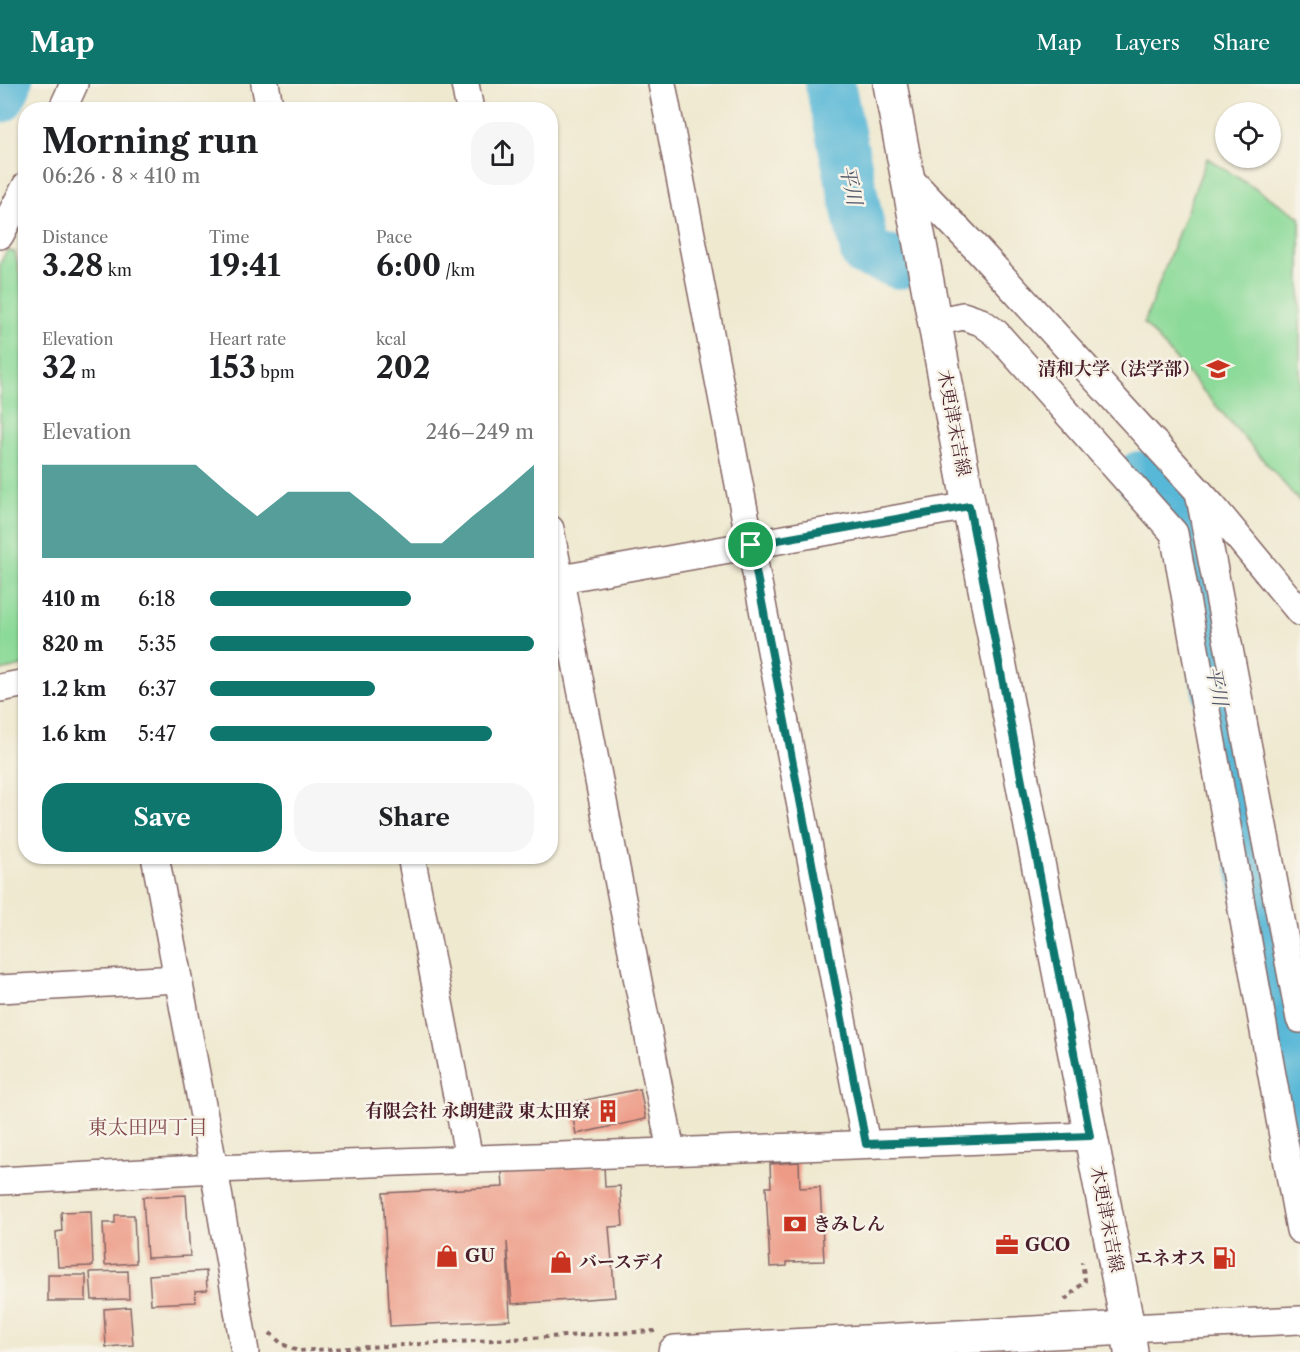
<!DOCTYPE html>
<html lang="en">
<head>
<meta charset="utf-8">
<style>
	:root { --surface:#fff; --page:#f6f6f6; --text:#202124; --muted:#757577; --accent:#0f766e }
	body { margin:0; font-family:"Libre Caslon Text","Noto Serif JP",serif; background:var(--page); color:var(--text); height:100vh; display:flex; flex-direction:column; font-size:22px; white-space:nowrap }
	* { box-sizing:border-box; margin:0 }
	p { font-size:20px; color:var(--muted) }
	.icon { flex:none; width:33px; height:33px; fill:none; stroke:currentColor; stroke-width:2; stroke-linecap:round; stroke-linejoin:round }
	.map { position:relative; flex:1; overflow:hidden }
	.sheet { position:absolute; left:18px; top:18px; width:540px; height:762px; display:flex; flex-direction:column; background:var(--surface); border-radius:24px; box-shadow:0 2px 4px #0004 }
	.sheet>* { flex:none }
	.tools { position:absolute; left:1215px; top:18px; display:grid; gap:12px }
	.tools a { display:grid; place-items:center; width:66px; height:66px; border-radius:50%; background:var(--surface); box-shadow:0 2px 4px #0004; font-size:30px }
	.pin { position:absolute; display:grid; place-items:center; width:51px; height:51px; color:#fff; margin:-26px; border:3px solid #fff; border-radius:50%; box-shadow:0 2px 6px #0007 }
	.round { display:grid; place-items:center; flex:none; width:63px; height:63px; border-radius:24px; background:var(--page) }
	.summary { display:flex; align-items:center; justify-content:space-between; height:102px; padding:0 24px }
	h1 { font-size:33px; font-weight:700; line-height:45px }
	.stats { display:grid; grid-template-columns:repeat(3,1fr); gap:9px; height:102px; padding:6px 24px }
	.stats div { display:grid; align-content:center }
	.stats b { font-size:30px; font-weight:700 }
	.stats small { font-size:16px; font-weight:400 }
	.stats p { font-size:16px }
	.chart { height:168px; padding:12px 24px }
	.chart p { display:flex; justify-content:space-between }
	.chart svg { width:100%; height:108px; margin-top:6px; fill:var(--accent); opacity:.7 }
	.action { display:flex; gap:12px; margin-top:auto; padding:12px 24px }
	.action a { flex:1; height:69px; border-radius:24px; background:var(--accent); color:#fff; font-size:24px; font-weight:700; line-height:69px; text-align:center }
	.action a+a { background:var(--page); color:var(--text) }
	ul { padding:0 24px; list-style:none; font-size:20px }
	li { display:grid; grid-template-columns:96px 72px 1fr; align-items:center; height:45px }
	li i { height:15px; border-radius:8px; background:var(--accent) }
	header { display:flex; align-items:center; gap:36px; box-sizing:border-box; height:84px; padding:0 30px; background:var(--accent); color:#fff }
	header strong { font-size:28px }
	nav { display:flex; gap:33px; margin-inline-start:auto; font-size:21px }
	.map>svg:first-child { display:block }
	.green { fill:#8cda99; stroke:#6b7c62; stroke-width:1.5 }
	.lines { fill:none; stroke-linecap:round; stroke-linejoin:round }
	.river { stroke:#58b8d7; stroke-width:50 }
	.building { fill:#ed9b87 }
	.minor-casing { stroke:#846665; stroke-width:30 }
	.major-casing { stroke:#846665; stroke-width:36 }
	.path { stroke:#846665; stroke-width:4; stroke-dasharray:4.5 4.5; stroke-linecap:butt }
	.minor { stroke:#fff; stroke-width:27 }
	.major { stroke:#fff; stroke-width:33 }
	.route-casing { stroke:#fff; stroke-width:12 }
	.route { stroke:#0f766e; stroke-width:8 }
	.labels { text-anchor:middle; dominant-baseline:central; stroke-width:5; stroke-linejoin:round; paint-order:stroke }
	.poi-label { font-size:18px; font-weight:bold; fill:#4a1f2b; stroke:#f7f3e8; text-anchor:start }
	.street-label { font-size:18px; fill:#4a1f2b; stroke:#f7f3e8 }
	.water-label { font-size:20px; font-style:italic; fill:#4f5567; stroke:#f7f3e8 }
	.neighbourhood-label { font-size:20px; fill:#834a4b; stroke:#f7f3e8 }
</style>
</head>
<body>
<header>
<strong>Map</strong>
<nav><a>Map</a><a>Layers</a><a>Share</a></nav>
</header>
<div class="map">
<svg width="1300" height="1268" viewBox="0 0 1300 1268">
	<rect width="100%" height="100%" fill="#f7f3e8"/>
	<filter id="ink" filterUnits="userSpaceOnUse"><feTurbulence type="fractalNoise" baseFrequency=".0167" numOctaves="2"/><feDisplacementMap in="SourceGraphic" scale="12" xChannelSelector="R" yChannelSelector="G"/><feConvolveMatrix kernelMatrix="1 2 1 2 8 2 1 2 1" color-interpolation-filters="sRGB"/></filter>
	<filter id="wash" filterUnits="userSpaceOnUse"><feTurbulence type="fractalNoise" baseFrequency=".008" numOctaves="4" result="noise"/><feDisplacementMap in="SourceGraphic" scale="24" xChannelSelector="R" yChannelSelector="G"/><feGaussianBlur stdDeviation="1.35" result="paint"/><feColorMatrix in="noise" values="0 0 0 0 0 0 0 0 0 0 0 0 0 0 0 0 0 1.4 0 .05"/><feComposite in="paint" operator="in"/></filter>
	<g filter="url(#wash)">
		<rect width="100%" height="100%" fill="#efe9d0"/>
		<g class="green">
			<polygon points="1207,74 1300,133 1300,418 1144,239"/>
			<polygon points="7,166 15,168 26,220 26,581 0,587 0,180"/>
		</g>
		<g class="lines">
			<g class="river">
				<polyline points="830,0 865,168 899,180"/>
				<polyline points="0,14 7,0"/>
				<polyline points="1140,392 1186,444 1300,1035"/>
			</g>
		</g>
		<g id="blocks">
			<g class="building">
				<polygon points="640,1005 646,1035 576,1050 570,1019"/>
				<polygon points="799,1078 800,1104 820,1103 824,1177 787,1178 787,1182 770,1183 766,1103 771,1103 770,1080"/>
				<polygon points="604,1081 605,1103 620,1102 623,1142 609,1143 615,1213 512,1220 507,1158 510,1236 390,1242 383,1109 503,1103 502,1088"/>
				<polygon points="186,1111 190,1172 147,1174 143,1113"/>
				<polygon points="91,1127 93,1182 58,1183 56,1148 62,1147 61,1128"/>
				<polygon points="115,1131 134,1131 136,1179 105,1181 103,1139 115,1139"/>
				<polygon points="128,1187 129,1215 92,1216 90,1188"/>
				<polygon points="206,1187 207,1206 195,1207 196,1218 151,1220 149,1191"/>
				<rect x="48" y="1191" width="38" height="26"/>
				<polygon points="130,1223 133,1261 106,1263 104,1225"/>
			</g>
		</g>
	</g>
	<g filter="url(#ink)">
		<use href="#blocks" fill-opacity="0" stroke="#846665" stroke-width="1.5"/>
		<g class="lines">
			<g class="minor-casing">
				<g id="minor">
					<polyline points="265,0 270,26"/>
					<polyline points="465,0 470,26"/>
					<polyline points="662,0 866,1060"/>
					<polyline points="62,26 74,0"/>
					<polyline points="907,92 976,164 1214,424 1300,528"/>
					<polyline points="0,151 26,102"/>
					<polyline points="935,238 963,232 981,238 996,249 1174,449 1300,1146"/>
					<polyline points="1199,408 1300,935"/>
					<polyline points="550,445 671,1067"/>
					<polyline points="550,497 969,422"/>
					<polyline points="0,604 26,599"/>
					<polyline points="155,772 214,1085 245,1268"/>
					<polyline points="411,772 469,1075"/>
					<polyline points="0,905 178,895"/>
					<polyline points="0,1097 214,1085 1090,1052"/>
					<polyline points="1128,1244 1300,1236"/>
				</g>
			</g>
			<g class="major-casing">
				<g id="major">
					<polyline points="890,0 969,422 1128,1244 1131,1268"/>
					<polyline points="675,1268 1128,1244"/>
				</g>
			</g>
			<g class="path">
				<polyline points="1065,1216 1085,1197 1082,1178"/>
				<polyline points="270,1249 282,1260 298,1267 655,1247"/>
			</g>
			<use href="#minor" class="minor"/>
			<use href="#major" class="major"/>
		</g>
	</g>
	<g class="lines" filter="url(#ink)">
		<g class="route-casing">
			<polygon id="route" points="969,422 1090,1052 866,1060 751,461"/>
		</g>
		<use href="#route" class="route"/>
	</g>
	<defs>
		<g id="university-bare" transform="scale(1.8)"><path d="M0-5L7-2L0 1L-7-2ZM-4 1L0 2.5L4 1V4Q0 6-4 4Z" fill="#c8321e" stroke="#f7f3e8" stroke-width="2.5" paint-order="stroke"/></g>
		<g id="building-bare" transform="scale(1.8)"><path d="M-4-6H4V6H1V3H-1V6H-4ZM-2.5-4.3h1.7v1.8h-1.7ZM.8-4.3h1.7v1.8H.8ZM-2.5-1h1.7V.8h-1.7ZM.8-1h1.7V.8H.8Z" fill="#c8321e" stroke="#f7f3e8" stroke-width="2.5" paint-order="stroke"/></g>
		<g id="bank-bare" transform="scale(1.8)"><path d="M-6-4H6V4H-6ZM0-2.3a2.3 2.3 0 1 0 0 4.6a2.3 2.3 0 1 0 0-4.6Z" fill="#c8321e" stroke="#f7f3e8" stroke-width="2.5" paint-order="stroke"/></g>
		<g id="office-bare" transform="scale(1.8)"><path d="M-6-3h4V-5.5h4V-3h4V5H-6ZM-1-4.5V-3h2v-1.5ZM-6 0V1H6V0Z" fill="#c8321e" stroke="#f7f3e8" stroke-width="2.5" paint-order="stroke"/></g>
		<g id="shop-bare" transform="scale(1.8)"><path d="M-5-2.5h2.3a2.7 3.5 0 0 1 5.4 0H5L5.5 6h-11ZM-1.5-2.5h3a1.5 2.3 0 0 0-3 0Z" fill="#c8321e" stroke="#f7f3e8" stroke-width="2.5" paint-order="stroke"/></g>
		<g id="fuel-bare" transform="scale(1.8)"><path d="M-5.5-6h7V0h2V4h1.3V-2.5L3-4.5l.8-.8L6-3V5H2.5V1h-1V6h-7ZM-4.2-4.7v3.2H.2V-4.7Z" fill="#c8321e" stroke="#f7f3e8" stroke-width="2.5" paint-order="stroke"/></g>
	</defs>
	<g fill-rule="evenodd">
		<use href="#university-bare" x="1218" y="285"/>
		<use href="#building-bare" x="608" y="1027"/>
		<use href="#bank-bare" x="795" y="1140"/>
		<use href="#office-bare" x="1007" y="1161"/>
		<use href="#shop-bare" x="447" y="1172"/>
		<use href="#fuel-bare" x="1224" y="1174"/>
		<use href="#shop-bare" x="561" y="1178"/>
	</g>
	<g class="labels">
		<g class="poi-label">
			<text x="1200" y="285" text-anchor="end">清和大学（法学部）</text>
			<text x="590" y="1027" text-anchor="end">有限会社 永朗建設 東太田寮</text>
			<text x="813" y="1140">きみしん</text>
			<text x="1025" y="1161">GCO</text>
			<text x="465" y="1172">GU</text>
			<text x="1206" y="1174" text-anchor="end">エネオス</text>
			<text x="579" y="1178">バースデイ</text>
		</g>
		<g class="street-label">
			<text transform="translate(954 339) rotate(79)">木更津末吉線</text>
			<text transform="translate(1107 1135) rotate(79)">木更津末吉線</text>
		</g>
		<g class="water-label">
			<text transform="translate(851 101) rotate(78)">平川</text>
			<text transform="translate(1217 602) rotate(79)">平川</text>
		</g>
		<g class="neighbourhood-label">
			<text x="148" y="1043">東太田四丁目</text>
		</g>
	</g>
</svg>
<div class="tools">
<a><svg class="icon" aria-label="locate" viewBox="0 0 24 24"><circle cx="12" cy="12" r="6"/><path d="M12 2v4M12 18v4M2 12h4M18 12h4"/></svg></a>
</div>
<div class="pin" style="left:751px;top:461px;background:#1e9e55"><svg class="icon" aria-label="arrive" viewBox="0 0 24 24"><path d="M6 21V4h12l-3 4 3 4H6"/></svg></div>
<section class="sheet">
<div class="summary"><div><h1>Morning run</h1><p>06:26 · 8 × 410 m</p></div><a class="round"><svg class="icon" aria-label="share" viewBox="0 0 24 24"><path d="M12 15V3M7 8l5-5 5 5M5 13v7h14v-7"/></svg></a></div>
<div class="stats">
<div><p>Distance</p><b>3.28<small> km</small></b></div>
<div><p>Time</p><b>19:41</b></div>
<div><p>Pace</p><b>6:00<small> /km</small></b></div>
</div>
<div class="stats">
<div><p>Elevation</p><b>32<small> m</small></b></div>
<div><p>Heart rate</p><b>153<small> bpm</small></b></div>
<div><p>kcal</p><b>202</b></div>
</div>
<div class="chart"><p><span>Elevation</span>246–249 m</p>
<svg viewBox="0 0 160 44" preserveAspectRatio="none"><path d="M0 44V6L10 6L20 6L30 6L40 6L50 6L60 17L70 27L80 17L90 17L100 17L110 27L120 38L130 38L140 27L150 17L160 6V44z"/></svg>
</div>
<ul>
<li><b>410 m</b>6:18<i style="width:62%"></i></li>
<li><b>820 m</b>5:35<i style="width:100%"></i></li>
<li><b>1.2 km</b>6:37<i style="width:51%"></i></li>
<li><b>1.6 km</b>5:47<i style="width:87%"></i></li>
</ul>
<div class="action"><a>Save</a><a>Share</a></div>
</section>
</div>
</body>
</html>
